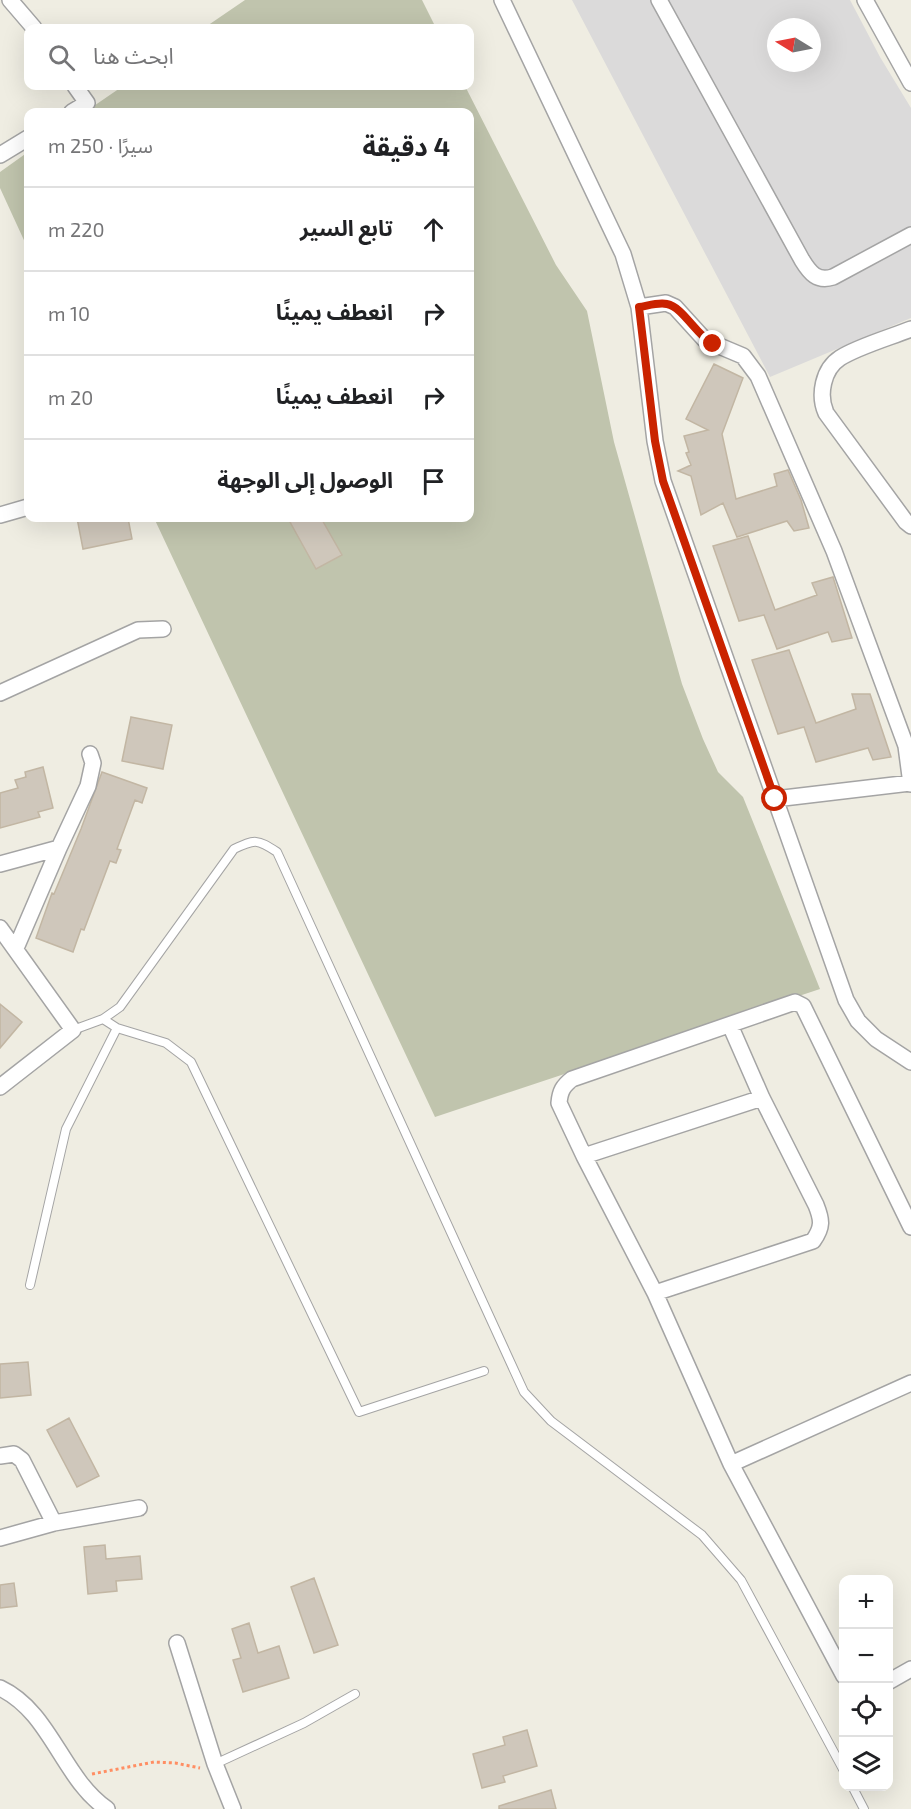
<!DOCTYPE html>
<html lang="ar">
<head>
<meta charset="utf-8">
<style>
  :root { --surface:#fff; --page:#f6f6f6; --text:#202124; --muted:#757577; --line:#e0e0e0 }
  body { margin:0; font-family:"Exo 2","Noto Sans Arabic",sans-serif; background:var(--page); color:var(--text); direction:rtl }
  .controls { position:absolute; right:18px; bottom:18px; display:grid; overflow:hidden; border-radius:12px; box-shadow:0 6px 24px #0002 }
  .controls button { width:54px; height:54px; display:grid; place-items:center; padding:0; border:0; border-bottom:2px solid var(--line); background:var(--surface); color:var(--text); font:30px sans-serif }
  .compass { position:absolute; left:767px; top:18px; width:54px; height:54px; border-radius:50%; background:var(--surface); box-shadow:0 6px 24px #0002; rotate:280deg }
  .stop { position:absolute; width:18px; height:18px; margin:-14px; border:4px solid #ca2300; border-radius:50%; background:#fff }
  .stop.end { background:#ca2300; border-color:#fff; box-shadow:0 2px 6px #0008 }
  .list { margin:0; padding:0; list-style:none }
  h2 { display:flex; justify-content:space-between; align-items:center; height:78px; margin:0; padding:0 24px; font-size:26px }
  h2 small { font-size:20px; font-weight:400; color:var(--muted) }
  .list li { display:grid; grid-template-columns:39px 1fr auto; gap:18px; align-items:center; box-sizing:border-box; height:84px; padding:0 24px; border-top:2px solid var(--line) }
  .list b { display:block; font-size:22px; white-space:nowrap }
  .list em { font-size:20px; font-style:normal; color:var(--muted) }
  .icon { flex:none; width:33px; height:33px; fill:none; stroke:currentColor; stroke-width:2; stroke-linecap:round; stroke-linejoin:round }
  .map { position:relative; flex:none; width:911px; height:1809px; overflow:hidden; direction:ltr }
  .search { position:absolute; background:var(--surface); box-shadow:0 6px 24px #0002; left:24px; top:24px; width:450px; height:66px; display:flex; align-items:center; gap:15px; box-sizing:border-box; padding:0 21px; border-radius:12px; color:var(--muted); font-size:22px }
  .panel { position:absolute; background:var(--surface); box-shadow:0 6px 24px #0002; left:24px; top:108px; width:450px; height:414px; border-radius:12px; direction:rtl }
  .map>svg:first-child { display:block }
  .residential { fill:#dbdada; fill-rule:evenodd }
  .construction { fill:#c0c4ad }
  .building { fill:#cfc7bb; stroke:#c2b6a3; stroke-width:1.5 }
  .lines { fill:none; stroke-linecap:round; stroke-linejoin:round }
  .service-casing { stroke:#a4a4a4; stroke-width:10 }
  .minor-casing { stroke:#a4a4a4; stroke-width:18 }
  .path { stroke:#ff8e63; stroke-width:3; stroke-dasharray:3 3; stroke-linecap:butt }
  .service { stroke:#fff; stroke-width:8 }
  .minor { stroke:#fff; stroke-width:15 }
  .route { stroke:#ca2300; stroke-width:8 }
</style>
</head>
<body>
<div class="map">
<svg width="911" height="1809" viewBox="0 0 911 1809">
  <rect width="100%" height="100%" fill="#efede2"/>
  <path class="residential" d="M 572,0 L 850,0 L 880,57 L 911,108 L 911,318 L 770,377 ZM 776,27 L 812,27 L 812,63 L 776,63 Z"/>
  <path class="construction" d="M 245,0 L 422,0 L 436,28 L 204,28 Z
    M 123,86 L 465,86 L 556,265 L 587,311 L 614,442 L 682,684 L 703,739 L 718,772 L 743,797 L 820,989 L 435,1117 L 154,518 L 470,518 L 470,112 L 85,112 Z
    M 28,152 L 28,249 L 0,188 L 0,172 Z"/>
  <path class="building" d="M 714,364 L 743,378 L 722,434 L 736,499 L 777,486 L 774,474 L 788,470 L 801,500 L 809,528 L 794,531 L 787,521 L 737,537 L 723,503 L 701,515 L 691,476 L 678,471 L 691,465 L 686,453 L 689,452 L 684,436 L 708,430 L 686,419 Z
    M 77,518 L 128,518 L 132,539 L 83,549 Z
    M 298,518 L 321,518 L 342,555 L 316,569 L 290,522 Z
    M 748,536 L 775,610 L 817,595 L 812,583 L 833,577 L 852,638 L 832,642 L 828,632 L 777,649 L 764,615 L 739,621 L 713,546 Z
    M 789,650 L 816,723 L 856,709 L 852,694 L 870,694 L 891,757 L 873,760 L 868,748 L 816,762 L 804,727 L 778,734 L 752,660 Z
    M 131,717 L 172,725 L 163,769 L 122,761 Z
    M 43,767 L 53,808 L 38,812 L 40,817 L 0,828 L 0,793 L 18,788 L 15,780 L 26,777 L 25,772 Z
    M 102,772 L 147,788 L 142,803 L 135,800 L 117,849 L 121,850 L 116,863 L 110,861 L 84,930 L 81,929 L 73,952 L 36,938 L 52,893 L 54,894 L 81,829 Z
    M 0,1004 L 22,1022 L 0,1048 Z
    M 28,1362 L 31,1395 L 0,1398 L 0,1364 Z
    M 69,1418 L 99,1476 L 77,1487 L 47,1430 Z
    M 105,1545 L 106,1559 L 140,1556 L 142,1579 L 116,1581 L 117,1591 L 88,1594 L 84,1547 Z
    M 314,1578 L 338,1645 L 314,1653 L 291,1587 Z
    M 14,1583 L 17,1606 L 0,1608 L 0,1585 Z
    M 249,1623 L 258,1653 L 279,1646 L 289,1678 L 243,1692 L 233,1660 L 241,1658 L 232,1629 Z
    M 527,1730 L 537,1766 L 503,1776 L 505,1782 L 482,1788 L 473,1754 L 505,1745 L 503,1737 Z
    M 551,1790 L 556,1809 L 499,1809 L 499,1806 Z"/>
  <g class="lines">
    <g class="service-casing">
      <path id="service" d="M 117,1028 L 166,1043 L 191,1062 L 359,1412 L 484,1371
        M 73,1030 L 103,1019 L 120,1007 L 234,849 C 255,839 257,839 277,852 L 524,1392 L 551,1421 L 702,1535 L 741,1580 L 844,1771
        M 30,1285 L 66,1129 L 117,1028 L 103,1019
        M 215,1764 L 304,1723 L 355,1694
        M 852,1786 L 864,1809"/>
    </g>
    <g class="minor-casing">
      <path id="minor" d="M 10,0 L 34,28
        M 502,0 L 623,254 L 639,307 L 655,441 L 663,481 L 846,1000 L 858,1021 L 876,1039 L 911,1062
        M 659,0 L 802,260 C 810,273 817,282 833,277 L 911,235
        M 865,0 L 911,83
        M 72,112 L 87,103 L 75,86
        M 0,155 L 28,138
        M 639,307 L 666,303 L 675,307 L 705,340 L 743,356 L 758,376 L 834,551 L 906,746 L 911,784
        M 911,329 C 891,337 857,347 840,358 C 823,369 818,395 826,413 L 906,522 L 911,526
        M 0,515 L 28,507
        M 0,693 L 138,630 L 163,629
        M 775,799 L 911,783
        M 0,864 L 59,848
        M 0,928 L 73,1030 L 0,1087
        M 16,948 L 59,848 L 88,786 L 93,763 L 90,754
        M 584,1156 L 762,1098
        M 655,1293 L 813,1241 C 823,1227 822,1220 816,1205 L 762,1098 L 730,1025
        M 0,1456 L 14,1454 L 22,1460 L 54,1523
        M 731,1464 L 911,1383
        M 0,1538 L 54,1523 L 139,1508
        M 177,1643 L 215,1764 L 233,1809
        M 844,1676 L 731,1464 L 655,1293 L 584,1156 L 559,1103 C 560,1091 563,1086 572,1079 L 795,1002 L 803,1006 L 911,1227
        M 888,1682 L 911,1669
        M 0,1688 C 51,1712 62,1778 107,1809"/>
    </g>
    <path class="path" d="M 92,1774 L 154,1762 L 175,1763 L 200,1768"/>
    <use href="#service" class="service"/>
    <use href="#minor" class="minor"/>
  </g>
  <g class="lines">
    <path class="route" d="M 713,344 C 696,335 683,307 667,304 C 658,302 647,306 639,307 L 655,441 L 663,481 L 775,799"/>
  </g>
</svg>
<div class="controls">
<button>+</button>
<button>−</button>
<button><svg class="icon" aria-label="locate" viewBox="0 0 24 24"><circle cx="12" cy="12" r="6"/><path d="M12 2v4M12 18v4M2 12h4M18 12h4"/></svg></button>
<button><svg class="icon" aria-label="layers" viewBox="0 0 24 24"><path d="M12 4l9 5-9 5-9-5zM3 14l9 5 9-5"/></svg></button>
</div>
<svg class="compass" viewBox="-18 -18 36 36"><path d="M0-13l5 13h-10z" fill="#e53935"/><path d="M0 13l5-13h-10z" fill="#757577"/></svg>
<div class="stop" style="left:775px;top:799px"></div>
<div class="stop end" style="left:713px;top:344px"></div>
<div class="search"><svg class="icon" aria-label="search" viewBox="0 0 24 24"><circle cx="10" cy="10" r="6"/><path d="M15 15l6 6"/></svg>ابحث هنا</div>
<section class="panel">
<h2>4 دقيقة<small>سيرًا · 250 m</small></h2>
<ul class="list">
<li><svg class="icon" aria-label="ahead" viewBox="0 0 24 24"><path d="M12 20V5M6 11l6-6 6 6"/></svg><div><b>تابع السير</b></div><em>220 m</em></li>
<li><svg class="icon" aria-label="right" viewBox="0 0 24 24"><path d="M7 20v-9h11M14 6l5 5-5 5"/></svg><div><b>انعطف يمينًا</b></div><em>10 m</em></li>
<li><svg class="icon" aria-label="right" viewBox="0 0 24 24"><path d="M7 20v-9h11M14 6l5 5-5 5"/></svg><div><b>انعطف يمينًا</b></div><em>20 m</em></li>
<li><svg class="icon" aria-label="arrive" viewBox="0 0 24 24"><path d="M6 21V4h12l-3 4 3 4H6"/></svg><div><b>الوصول إلى الوجهة</b></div></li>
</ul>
</section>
</div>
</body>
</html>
